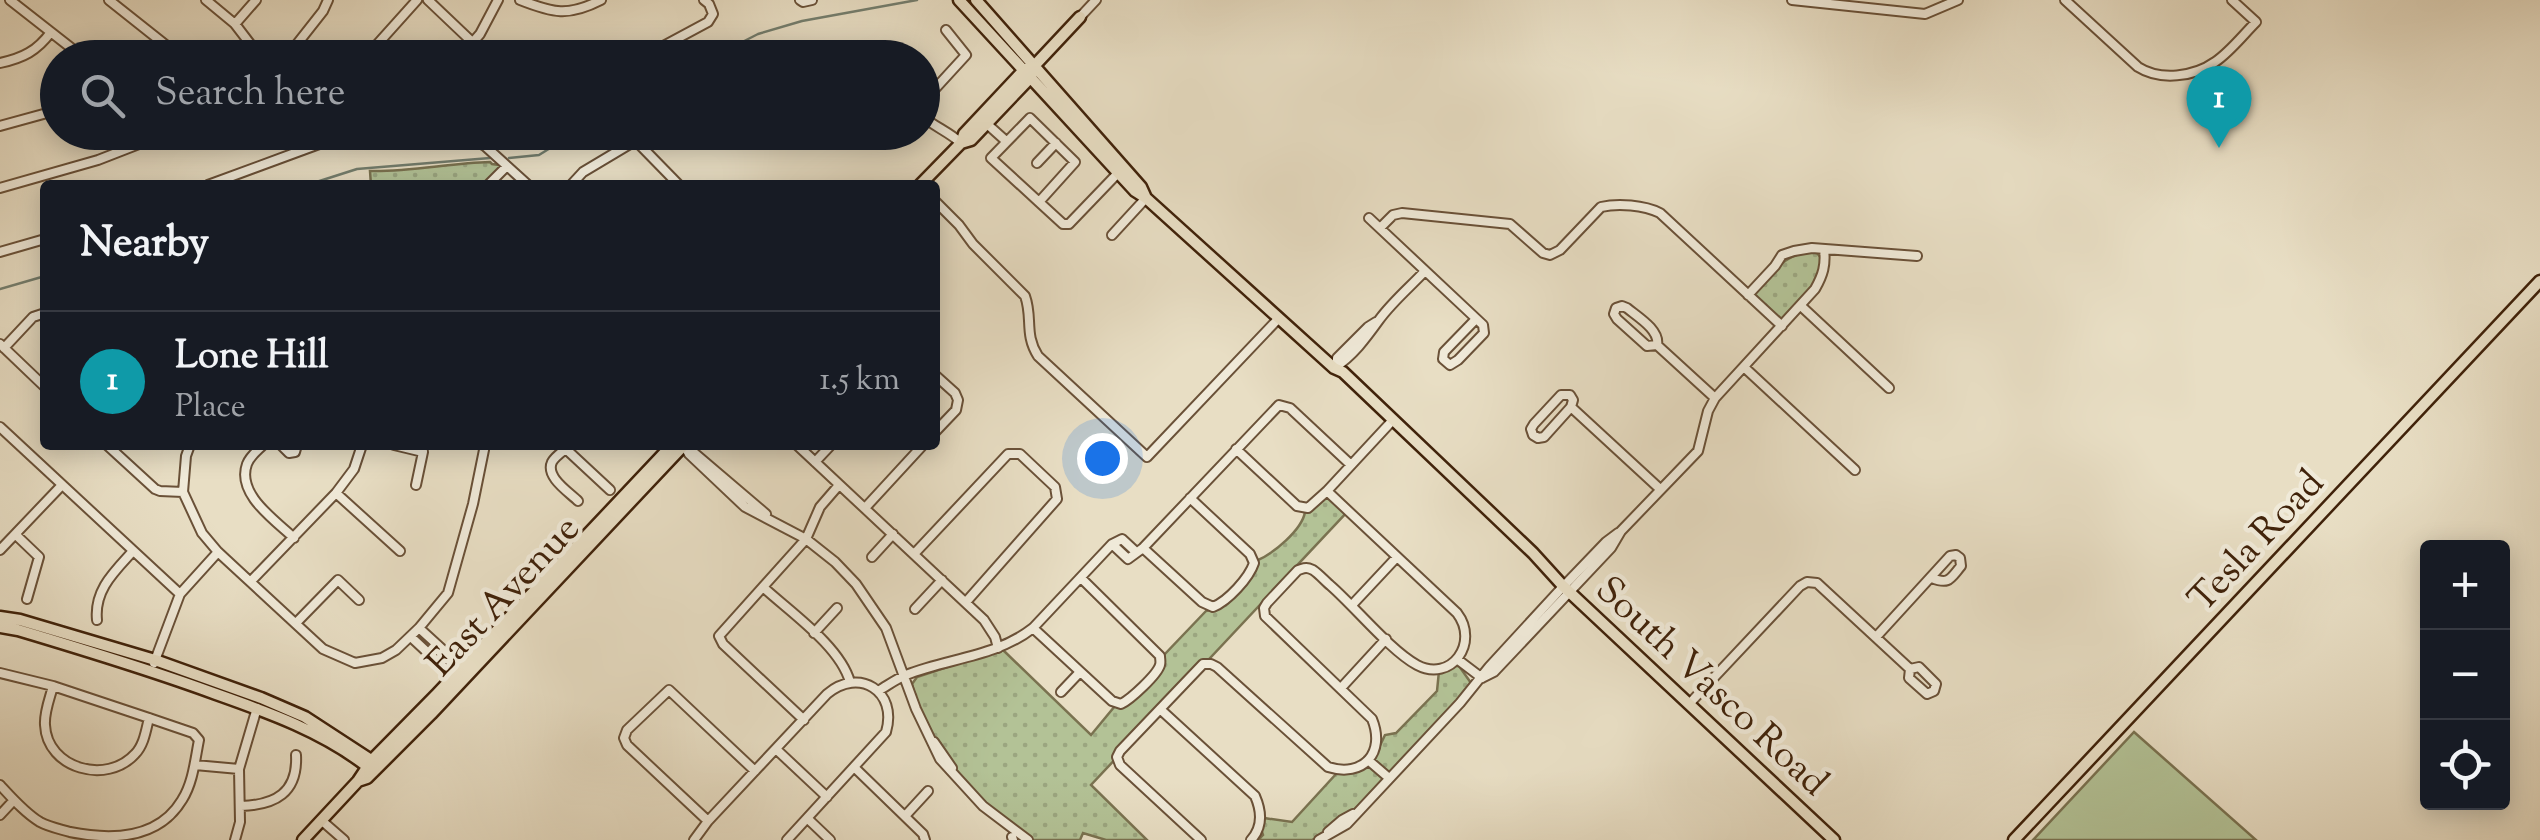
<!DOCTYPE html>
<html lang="en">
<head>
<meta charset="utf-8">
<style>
  :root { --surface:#171b24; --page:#242831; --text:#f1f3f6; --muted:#9ea1a6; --line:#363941; --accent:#c59692 }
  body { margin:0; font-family:"Sorts Mill Goudy",serif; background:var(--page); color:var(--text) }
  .controls { position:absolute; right:30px; bottom:30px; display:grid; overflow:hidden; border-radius:10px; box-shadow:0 5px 25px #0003 }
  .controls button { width:90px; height:90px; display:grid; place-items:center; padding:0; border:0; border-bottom:2px solid var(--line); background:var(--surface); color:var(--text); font:50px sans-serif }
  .you { position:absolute; left:1102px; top:458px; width:35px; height:35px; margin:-25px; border:8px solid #fff; border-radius:50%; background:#1a73e8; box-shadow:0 0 0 15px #1a73e833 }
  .badge { display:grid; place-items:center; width:65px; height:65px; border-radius:50%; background:var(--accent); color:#fff; font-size:32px; font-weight:700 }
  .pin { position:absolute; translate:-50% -82px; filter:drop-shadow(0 2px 5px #0008) }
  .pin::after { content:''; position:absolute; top:52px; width:35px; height:30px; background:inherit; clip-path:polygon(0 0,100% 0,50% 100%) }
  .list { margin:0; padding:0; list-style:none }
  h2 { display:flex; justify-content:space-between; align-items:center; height:130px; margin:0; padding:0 40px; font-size:42px }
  h2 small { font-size:32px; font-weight:400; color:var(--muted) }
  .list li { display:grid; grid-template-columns:65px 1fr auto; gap:30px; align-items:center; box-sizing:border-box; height:140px; padding:0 40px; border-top:2px solid var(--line) }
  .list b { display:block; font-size:38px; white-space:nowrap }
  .list p { margin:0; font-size:32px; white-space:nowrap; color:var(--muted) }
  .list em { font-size:32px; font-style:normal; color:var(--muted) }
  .icon { flex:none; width:55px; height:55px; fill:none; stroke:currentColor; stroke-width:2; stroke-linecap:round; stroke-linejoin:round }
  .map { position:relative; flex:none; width:2540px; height:840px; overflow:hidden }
  .search { position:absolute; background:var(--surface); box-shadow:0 5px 25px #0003; left:40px; top:40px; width:900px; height:110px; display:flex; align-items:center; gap:25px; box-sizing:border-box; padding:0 35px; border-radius:55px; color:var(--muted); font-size:38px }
  .panel { position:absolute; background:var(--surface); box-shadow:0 5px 25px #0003; left:40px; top:180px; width:900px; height:270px; border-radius:10px }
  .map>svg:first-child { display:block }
  .grass { fill:#b3c296; stroke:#7a7250; stroke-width:2.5 }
  .park { fill:url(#park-dots); stroke:#7a7250; stroke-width:2.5 }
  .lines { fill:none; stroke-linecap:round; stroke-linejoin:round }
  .stream { stroke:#747e6e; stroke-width:2.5 }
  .minor-casing { stroke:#6a5138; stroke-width:12 }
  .major-casing { stroke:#40220a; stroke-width:15 }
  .minor { stroke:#f0ead9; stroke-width:8 }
  .major { stroke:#e8dec4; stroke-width:10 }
  .labels { text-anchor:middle; stroke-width:9; stroke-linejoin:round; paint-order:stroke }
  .street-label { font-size:38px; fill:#40220a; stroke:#f0ead9 }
</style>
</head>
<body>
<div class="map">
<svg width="2540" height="840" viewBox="0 0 2540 840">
  <defs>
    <pattern id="park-dots" width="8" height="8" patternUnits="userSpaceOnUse" patternTransform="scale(2.5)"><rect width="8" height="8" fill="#b3c296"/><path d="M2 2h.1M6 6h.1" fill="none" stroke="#9ba680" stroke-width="1.8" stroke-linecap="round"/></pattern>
  </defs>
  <rect width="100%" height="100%" fill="#e8dec4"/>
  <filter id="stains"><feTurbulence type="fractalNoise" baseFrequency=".002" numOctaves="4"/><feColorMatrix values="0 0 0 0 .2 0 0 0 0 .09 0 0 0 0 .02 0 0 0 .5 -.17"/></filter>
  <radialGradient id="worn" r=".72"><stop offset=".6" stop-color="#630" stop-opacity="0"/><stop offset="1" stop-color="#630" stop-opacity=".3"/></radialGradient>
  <path class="grass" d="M 2134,732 L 2256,840 L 2033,840 Z"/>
  <path class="park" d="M 490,162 L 492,164 L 507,166 L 488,185 L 371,185 L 370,171 C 410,172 450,163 490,162 Z
    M 1808,252 L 1817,253 L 1821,258 C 1822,284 1799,301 1783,319 L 1777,319 L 1756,300 L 1755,291 C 1770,274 1784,255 1808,252 Z
    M 1324,498 L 1331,499 L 1347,512 L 1091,785 L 1147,840 L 1106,840 L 1083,833 L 1080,840 C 1066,840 1046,840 1033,840 C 1027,837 1020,830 1014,826 C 971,795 923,737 912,684 L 917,677 L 1002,649 L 1091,735 L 1115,706 L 1122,706 L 1163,667 L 1164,655 L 1206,611 L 1220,607 L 1255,572 L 1256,561 C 1273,554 1302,530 1305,512 Z
    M 1452,666 L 1459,666 L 1471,683 L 1468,691 L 1377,788 L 1353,811 L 1322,834 L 1312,840 L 1258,840 L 1263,835 L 1261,829 L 1264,818 L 1292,822 L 1337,773 C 1363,774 1375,758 1385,735 L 1396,733 L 1437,691 L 1439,671 Z"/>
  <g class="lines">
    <path class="stream" d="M 711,58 L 758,34 L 802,21 L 917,0
      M 509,158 L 539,155 L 576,132
      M 307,185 L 357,169 L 490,158
      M 0,289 L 45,276"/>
    <g class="minor-casing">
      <path id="minor" d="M 10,0 L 84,58
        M 109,0 L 182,58
        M 206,0 L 235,24 L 261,58
        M 428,0 L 489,58
        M 520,0 C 553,13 568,17 601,0
        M 800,0 L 803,2 L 812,0
        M 1792,0 L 1925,14 L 1958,0
        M 2065,0 L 2138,67 C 2160,81 2194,77 2215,62 C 2230,52 2243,35 2256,22 L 2232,0
        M 1080,17 L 1096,0
        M 235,24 L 256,0
        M 473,42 L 480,34 L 498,0
        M 864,55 L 866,58
        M 286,58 L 323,11 L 328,0
        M 365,58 L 417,0
        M 641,58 L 708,22 L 713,14 L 709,4 L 704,0
        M 0,63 C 23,58 37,51 51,32
        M 922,103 L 966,55 L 946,30
        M 922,116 C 935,127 949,132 961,143
        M 1030,118 L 1075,162 L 1039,202 L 991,158 Z
        M 987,124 L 1006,141
        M 0,126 L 58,110
        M 293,132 L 300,150
        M 461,132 L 485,146 L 528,185
        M 636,141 L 679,185
        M 1037,163 L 1056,143
        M 208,185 L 330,140 L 372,132
        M 488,185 L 507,166
        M 571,185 L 583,172 L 650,132
        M 0,188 L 98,160 L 170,132
        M 935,201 L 959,225 L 973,244 L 1025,296 C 1033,318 1024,334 1038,356 L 1147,457 L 1279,318
        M 1039,202 L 1063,224 L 1069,224 L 1118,173
        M 1369,218 L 1483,325 L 1484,333 L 1458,360 L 1450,365 L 1443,359 L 1444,352 L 1476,319
        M 1380,228 L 1393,215 L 1402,213 L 1510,224 L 1543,253 L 1550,255 L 1560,250 L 1601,207 C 1618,203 1644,205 1660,213 L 1782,326
        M 1112,235 L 1146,198
        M 0,252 L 45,239
        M 1748,295 L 1775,266 L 1782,255 L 1794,251 L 1812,248 L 1917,256
        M 1801,306 L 1889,388
        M 0,344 L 45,387
        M 1657,345 C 1660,330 1638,317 1627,308 L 1622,306 L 1616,308 L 1614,314 L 1617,319 L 1647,346 L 1657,345 L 1715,398
        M 4,348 L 33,317 L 45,313
        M 1337,365 L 1337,358 L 1368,327 L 1376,322
        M 1334,368 C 1353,356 1366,338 1379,320 C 1392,302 1410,287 1425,271
        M 1745,368 L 1855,470
        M 935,375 L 955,393 L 958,400 L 956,410 L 935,432
        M 1571,407 L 1544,437 L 1538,438 L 1533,435 L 1531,429 L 1534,424 L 1561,395 L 1570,395 L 1573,400 L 1571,407 L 1660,489
        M 0,427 L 180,594
        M 107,445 L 155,489 L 160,491 L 183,492
        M 190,445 L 186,456 L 183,492 L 202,533 L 218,552 L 323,649 L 355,663 L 382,658 L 396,650 L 419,628 L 448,593 L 473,504 L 485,445
        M 263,445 C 257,451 250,456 247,464 C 236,494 275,520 294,538
        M 281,445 L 289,453 L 295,452 L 297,445
        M 394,445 L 423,452 L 416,485
        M 570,445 C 565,450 555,456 552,462 C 545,477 569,492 578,501
        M 684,445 L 689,454 L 745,507 L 806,539 L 835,562 L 856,584 L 886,628 L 916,709 L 940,759 L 983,806 L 1028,840
        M 685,445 L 766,514
        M 797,445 L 984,620 L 995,637 L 998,648
        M 1236,449 L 1297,506 L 1308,508 L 1327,491 L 1392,421
        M 567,450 L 610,490
        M 815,462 L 831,445
        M 336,493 L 400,551
        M 865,508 L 923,445
        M 16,535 L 39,557 L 27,599
        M 1112,544 L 1128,559 L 1143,548 L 1279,405 L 1290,408 L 1351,465
        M 1143,548 L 1202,602 L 1213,607 C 1228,601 1249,578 1254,563 L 1250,554 L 1190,498
        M 0,550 L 62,485
        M 914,554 L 1008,454 L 1020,454 L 1055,487 L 1057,499 L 966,602
        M 872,557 L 893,534
        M 251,581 L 336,493 L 354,469 L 362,445
        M 763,587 C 790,612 840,646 850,682
        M 1352,605 L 1396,558
        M 915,609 L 942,580
        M 97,620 C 94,590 114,572 133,551
        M 296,623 L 338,580 L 359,600
        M 419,628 L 466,671
        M 1033,628 L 1112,701 L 1121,704 C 1131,699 1157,675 1160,665 C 1161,662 1160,659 1160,656 L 1081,578
        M 814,633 L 837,608
        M 411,637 L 455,678
        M 1876,637 L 1950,556 L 1956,555 L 1960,558 L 1961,566 C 1950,579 1949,585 1932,578
        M 1457,659 L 1482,678
        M 154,663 L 180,594 L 218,552
        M 0,673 L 53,686 L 149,718 L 193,733 L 199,740 C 195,760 193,783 182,800 C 158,840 110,840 70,832 C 60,829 49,827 40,822 C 25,813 12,798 0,785
        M 1482,678 L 1494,672 L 1611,548 L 1621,531 L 1698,451 L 1708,411 L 1715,398 L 1815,289 C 1823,275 1826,265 1824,249
        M 53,686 C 50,698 44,712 45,725 C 47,769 107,785 135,754 C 144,745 146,730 149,718
        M 1341,688 L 1386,639
        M 878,691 C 887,686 896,679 906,675 C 949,658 996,657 1033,628 L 1112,544 L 1122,539 L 1136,552
        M 1061,692 L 1080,672
        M 1690,703 L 1800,586 L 1807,582 L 1817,583 L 1910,669 L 1909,678 L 1927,694 L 1934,691 L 1936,684 L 1919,667 L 1910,669
        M 1160,709 L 1255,796 C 1262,812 1263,827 1251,840
        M 804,720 L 723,644 L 719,636 L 806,539 L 820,507 L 839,485
        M 934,742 L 952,768
        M 777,750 L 827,797
        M 1368,760 L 1389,778
        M 195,765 L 239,769
        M 855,768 L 923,834 L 925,840
        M 241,806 C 275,805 298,793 296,755
        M 0,815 L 14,800
        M 905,816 L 928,791
        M 808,819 L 830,840
        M 321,820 L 344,840
        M 708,821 L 627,745 L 624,738 L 627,730 L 669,690 L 755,771
        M 1328,832 L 1342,820 L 1353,814
        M 1012,837 L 1013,840
        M 235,840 L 240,822 L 239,769 L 257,708
        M 694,840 L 708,821 L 827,694 C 859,667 898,691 886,732 L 787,840
        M 1201,840 L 1120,765 L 1117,757 L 1120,751 L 1203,664 L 1211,664 L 1217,667 L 1328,767 C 1363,778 1386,753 1372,719 L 1265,616 L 1264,608 L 1267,603 L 1298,570 C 1305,568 1306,567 1313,570 C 1319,574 1325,581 1331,586 C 1355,607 1391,651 1417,665 C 1451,683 1480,643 1457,613 L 1327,491
        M 1319,840 L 1347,824 L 1460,703 L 1489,667 L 1558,592 L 1606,542 L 1618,533"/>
    </g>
    <g class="major-casing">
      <path id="major" d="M 959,0 L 1135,191 L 1146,198 L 1334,368 L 1343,372 L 1533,553 L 1563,586 L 1834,840
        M 976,0 L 1141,187 L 1146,198
        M 961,143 L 971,140 L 1031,77 L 1033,71
        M 920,185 L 961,143 L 964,134 L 1024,70 L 1035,65 L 1080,17
        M 0,617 L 20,620 L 155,660 L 261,698 L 305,717 L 374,762
        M 0,627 L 18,630 C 85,650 151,670 216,694 C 270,713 323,732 368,767
        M 358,781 L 367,778 L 431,714 L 684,445
        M 303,840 L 358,781 L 372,760 L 437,694 L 672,445
        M 2014,840 L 2540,281"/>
    </g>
    <use href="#minor" class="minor"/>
    <use href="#major" class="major"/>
  </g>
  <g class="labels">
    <g class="street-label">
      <text transform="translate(2255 540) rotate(-47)" y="13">Tesla Road</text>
      <text transform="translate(502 595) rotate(-47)" y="13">East Avenue</text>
      <text transform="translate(1713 685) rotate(43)" y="13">South Vasco Road</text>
    </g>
  </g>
  <rect width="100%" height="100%" filter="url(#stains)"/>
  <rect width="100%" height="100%" fill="url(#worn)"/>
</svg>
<div class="controls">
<button>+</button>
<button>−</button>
<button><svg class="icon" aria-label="locate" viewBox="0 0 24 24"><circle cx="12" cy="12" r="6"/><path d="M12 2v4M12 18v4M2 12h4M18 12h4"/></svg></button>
</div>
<div class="you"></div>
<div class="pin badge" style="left:2219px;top:148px;background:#0f9aa8">1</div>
<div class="search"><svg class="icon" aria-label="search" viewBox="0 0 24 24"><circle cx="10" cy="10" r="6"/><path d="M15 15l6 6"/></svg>Search here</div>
<section class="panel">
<h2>Nearby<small></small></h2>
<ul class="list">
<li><span class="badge" style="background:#0f9aa8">1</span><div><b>Lone Hill</b><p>Place</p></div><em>1.5 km</em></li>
</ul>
</section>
</div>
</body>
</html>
